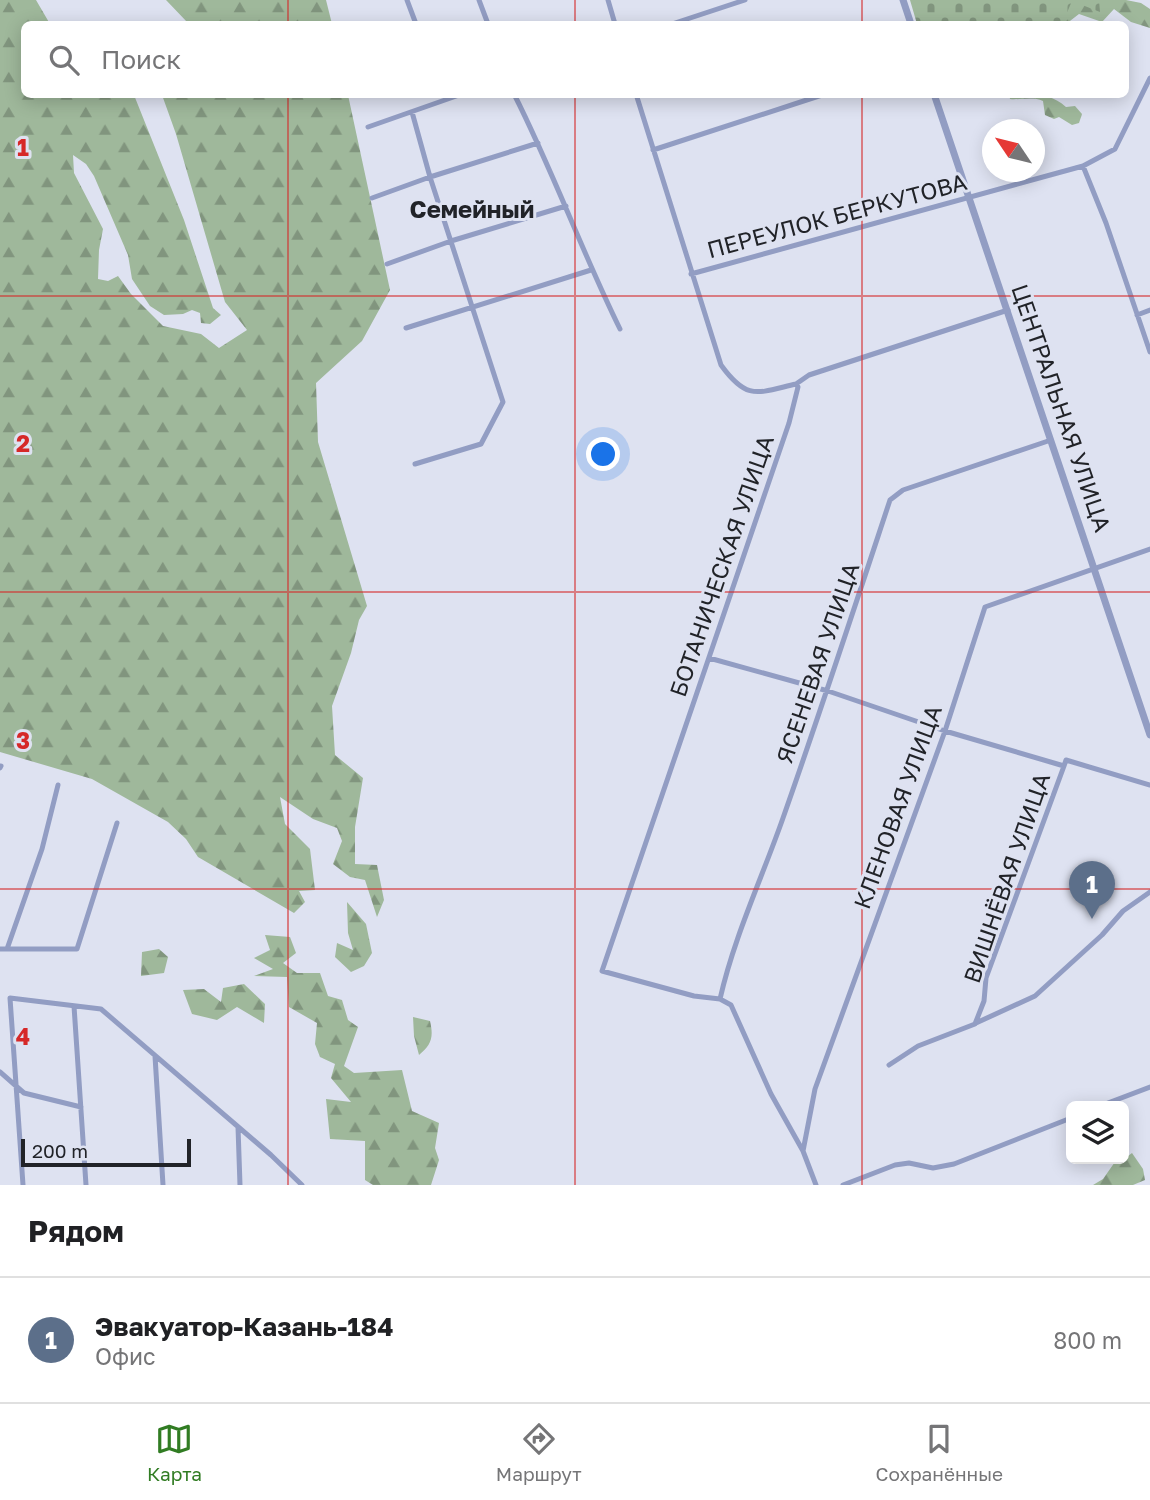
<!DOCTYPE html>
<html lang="ru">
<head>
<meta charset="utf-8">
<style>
  :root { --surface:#fff; --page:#f6f6f6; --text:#202124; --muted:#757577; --line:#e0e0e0; --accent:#317c23 }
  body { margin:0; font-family:"Golos Text",sans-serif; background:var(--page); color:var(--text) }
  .controls { position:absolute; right:21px; bottom:21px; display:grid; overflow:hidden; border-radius:10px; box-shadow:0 4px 18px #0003 }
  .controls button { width:63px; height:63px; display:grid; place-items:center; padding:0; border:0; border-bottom:2px solid var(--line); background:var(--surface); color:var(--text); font:35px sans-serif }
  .compass { position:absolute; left:982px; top:119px; width:63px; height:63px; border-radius:50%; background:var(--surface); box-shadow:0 4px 18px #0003; rotate:305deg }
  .scale { position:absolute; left:21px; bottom:18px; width:170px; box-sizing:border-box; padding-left:7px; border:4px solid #212328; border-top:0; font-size:19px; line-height:24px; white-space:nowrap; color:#212328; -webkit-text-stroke:5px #dee2f1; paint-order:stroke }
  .you { position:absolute; left:604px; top:455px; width:24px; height:24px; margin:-18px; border:5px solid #fff; border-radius:50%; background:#1a73e8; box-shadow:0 0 0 10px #1a73e833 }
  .badge { display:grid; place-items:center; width:46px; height:46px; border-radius:50%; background:var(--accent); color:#fff; font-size:23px; font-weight:700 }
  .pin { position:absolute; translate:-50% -58px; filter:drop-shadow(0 2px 4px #0008) }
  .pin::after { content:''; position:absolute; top:37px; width:24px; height:21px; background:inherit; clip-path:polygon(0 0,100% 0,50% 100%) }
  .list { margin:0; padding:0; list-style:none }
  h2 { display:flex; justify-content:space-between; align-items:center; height:91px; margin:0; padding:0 28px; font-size:30px }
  h2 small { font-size:23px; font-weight:400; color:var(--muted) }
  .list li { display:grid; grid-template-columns:46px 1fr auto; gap:21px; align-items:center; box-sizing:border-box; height:126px; padding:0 28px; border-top:2px solid var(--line) }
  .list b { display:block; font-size:26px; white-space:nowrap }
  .list p { margin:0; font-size:23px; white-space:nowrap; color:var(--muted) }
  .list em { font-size:23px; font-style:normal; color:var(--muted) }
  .icon { flex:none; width:38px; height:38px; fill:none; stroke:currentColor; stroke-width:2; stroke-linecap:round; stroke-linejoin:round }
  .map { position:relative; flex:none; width:1150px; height:1185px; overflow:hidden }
  .search { position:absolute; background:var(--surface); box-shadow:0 4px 18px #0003; left:21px; right:21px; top:21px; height:77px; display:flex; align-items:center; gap:18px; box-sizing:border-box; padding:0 24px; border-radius:10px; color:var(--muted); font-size:26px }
  .sheet { height:217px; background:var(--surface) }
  nav { display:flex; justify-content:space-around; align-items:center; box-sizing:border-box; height:98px; border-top:2px solid var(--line); background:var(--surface); font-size:19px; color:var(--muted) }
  nav a { display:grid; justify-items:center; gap:4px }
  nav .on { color:var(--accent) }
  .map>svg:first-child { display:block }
  .forest { fill:url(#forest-firs) }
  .cemetery { fill:url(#cemetery-stones) }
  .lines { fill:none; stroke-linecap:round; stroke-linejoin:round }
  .minor { stroke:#929dc3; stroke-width:5 }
  .tertiary { stroke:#929dc3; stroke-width:7 }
  .grid { fill:none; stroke:#d62828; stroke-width:2; stroke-opacity:0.55 }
  .labels { text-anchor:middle; stroke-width:6; stroke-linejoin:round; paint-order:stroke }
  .street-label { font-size:23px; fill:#212328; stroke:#dee2f1 }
  .neighbourhood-label { font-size:24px; font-weight:bold; fill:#212328; stroke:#dee2f1 }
  .grid-label { font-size:23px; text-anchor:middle; font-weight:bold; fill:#d62828; stroke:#dee2f1; stroke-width:6; stroke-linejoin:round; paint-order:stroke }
</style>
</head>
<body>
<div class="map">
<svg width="1150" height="1185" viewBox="0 0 1150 1185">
  <defs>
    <pattern id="forest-firs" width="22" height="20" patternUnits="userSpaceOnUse" patternTransform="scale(1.75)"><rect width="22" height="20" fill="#9fb89b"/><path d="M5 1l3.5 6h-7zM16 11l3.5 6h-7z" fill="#81957e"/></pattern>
    <pattern id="cemetery-stones" width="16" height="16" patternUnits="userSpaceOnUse" patternTransform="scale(1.75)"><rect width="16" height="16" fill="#9fb89b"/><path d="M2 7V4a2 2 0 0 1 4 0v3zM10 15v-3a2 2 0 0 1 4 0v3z" fill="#81957e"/></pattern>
  </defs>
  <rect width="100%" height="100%" fill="#dee2f1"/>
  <path class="forest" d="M 0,0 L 36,0 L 50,24 L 24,24 L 24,94 L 134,95 L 184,220 L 213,308 L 221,315 L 210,324 L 201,323 L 200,313 L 192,310 L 183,314 L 164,315 L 150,306 L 132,279 L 128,255 L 94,176 L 86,164 L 73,155 L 74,173 L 103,229 L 99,250 L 98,279 L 108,281 L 118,276 L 131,294 L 163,326 L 201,334 L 219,348 L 247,330 L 225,302 L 176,134 L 162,95 L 348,95 L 390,290 L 362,341 L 316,383 L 318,442 L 367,606 L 359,620 L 351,653 L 332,706 L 335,755 L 363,778 L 355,827 L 355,864 L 377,865 L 384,900 L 377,917 L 365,880 L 350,877 L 333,864 L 342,841 L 337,828 L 313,819 L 280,797 L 285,824 L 310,849 L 315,890 L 299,891 L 305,902 L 294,913 L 198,857 L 186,839 L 168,822 L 92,779 L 0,752 Z
    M 166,0 L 326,0 L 332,24 L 186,24 L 187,22 Z
    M 1011,0 L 1126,0 L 1141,3 L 1150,9 L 1150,28 L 1131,22 L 1114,9 L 1102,22 L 1079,14 L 1066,24 L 1049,24 Z
    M 1009,95 C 1031,94 1049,92 1066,107 L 1075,106 L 1082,114 L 1079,123 L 1072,125 L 1059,117 L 1054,119 L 1045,115 L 1043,101 C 1033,96 1021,100 1010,99 Z
    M 347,902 L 366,924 L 372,953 L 364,966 L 351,972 L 335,957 L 337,943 L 353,950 L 348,933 Z
    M 265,935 L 290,937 L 296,953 L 283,963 L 297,973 L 320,973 L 328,996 L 342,1000 L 348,1020 L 358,1027 L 344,1066 L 354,1073 L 402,1070 L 412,1111 L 439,1123 L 435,1148 L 439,1160 L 431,1185 L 373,1185 L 365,1180 L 365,1141 L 330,1139 L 326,1099 L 351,1102 L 331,1078 L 335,1064 L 320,1057 L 315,1044 L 317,1023 L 289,1007 L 287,977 L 254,976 L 273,969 L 254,958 L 270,950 Z
    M 159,949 L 168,957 L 164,973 L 141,976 L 142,952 Z
    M 244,984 L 265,1004 L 264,1023 L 237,1007 L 217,1020 L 192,1014 L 183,990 L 204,989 L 221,1002 L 223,988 Z
    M 413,1017 L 430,1021 C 434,1038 431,1045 419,1055 L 414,1036 Z
    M 1132,1153 L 1143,1169 L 1145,1180 L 1133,1185 L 1093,1185 L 1103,1179 L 1117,1159 L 1124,1159 Z"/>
  <path class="cemetery" d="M 910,0 L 1099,0 L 1100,12 L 1072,1 L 1062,24 L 917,24 Z"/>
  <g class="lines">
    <path class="minor" d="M 407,0 L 416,24
      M 479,0 L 488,24
      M 608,0 L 615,24
      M 672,24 L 745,0
      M 514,94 C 553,171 582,252 620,329
      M 636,94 L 721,365 C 747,401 757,393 796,384
      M 412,112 L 430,177 L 503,402 L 481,444 L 415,464
      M 368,127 L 462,94
      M 653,150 L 825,94
      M 1083,166 L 1106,223 L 1150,352
      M 372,198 L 430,177 L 538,143
      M 387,264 L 451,241 L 566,206
      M 691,274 L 1083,166 L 1115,149 L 1150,78
      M 1137,315 L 1150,310
      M 406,328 L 591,270
      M 709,658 L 828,691 L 945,731 L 1064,766 L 1066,760 L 1150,785
      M 0,768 L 1,766
      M 0,949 L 77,949 L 117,823
      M 7,949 L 42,849 L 58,785
      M 720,999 C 734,937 762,878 783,818 C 820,713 855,606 890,500 L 903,490 L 1051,440
      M 74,1006 L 86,1185
      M 976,1023 L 1035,996 L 1102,935 L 1123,911 L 1150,892
      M 155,1056 L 163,1185
      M 889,1065 L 918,1046 L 975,1024 L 984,1001 L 986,978 L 1064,766
      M 0,1072 L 24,1093 L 81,1107
      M 1100,1106 L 1150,1087
      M 238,1127 L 240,1185
      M 803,1151 L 771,1094 L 731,1005 L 720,999 L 694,996 L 602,971 L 789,423 L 798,387 L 796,384 L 809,375 L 1008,310
      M 23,1185 L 10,998 L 101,1009 L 271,1155 L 302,1185
      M 816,1185 L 803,1151 L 815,1089 L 945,731 L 985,607 L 1150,549
      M 843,1185 L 895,1165 L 909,1163 L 933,1168 L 954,1164 L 1071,1118"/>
    <path class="tertiary" d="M 903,0 L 911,24
      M 934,94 L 1150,735"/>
  </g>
  <path class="grid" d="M 288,0 L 288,24M 575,0 L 575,24M 862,0 L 862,24M 288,94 L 288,1185M 575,94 L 575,1185M 862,94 L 862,1185M 0,296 L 1150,296M 0,592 L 1150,592M 0,889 L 1150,889"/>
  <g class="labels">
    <g class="street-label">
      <text transform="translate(837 216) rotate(-15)" y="8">ПЕРЕУЛОК БЕРКУТОВА</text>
      <text transform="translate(1061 408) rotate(71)" y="8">ЦЕНТРАЛЬНАЯ УЛИЦА</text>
      <text transform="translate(722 566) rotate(-71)" y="8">БОТАНИЧЕСКАЯ УЛИЦА</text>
      <text transform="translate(818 663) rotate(-71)" y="8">ЯСЕНЕВАЯ УЛИЦА</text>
      <text transform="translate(898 807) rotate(-70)" y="8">КЛЕНОВАЯ УЛИЦА</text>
      <text transform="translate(1007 878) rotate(-71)" y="8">ВИШНЁВАЯ УЛИЦА</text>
    </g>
    <g class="neighbourhood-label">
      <text x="472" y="218">Семейный</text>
    </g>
  </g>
  <g class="grid-label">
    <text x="23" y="156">1</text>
    <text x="23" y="452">2</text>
    <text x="23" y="749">3</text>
    <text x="23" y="1045">4</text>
  </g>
</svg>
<div class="controls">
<button><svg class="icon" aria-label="layers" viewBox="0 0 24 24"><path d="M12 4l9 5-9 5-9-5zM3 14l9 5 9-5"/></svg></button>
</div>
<svg class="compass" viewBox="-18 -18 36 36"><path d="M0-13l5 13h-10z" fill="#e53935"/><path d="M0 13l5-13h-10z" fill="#757577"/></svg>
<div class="scale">200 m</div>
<div class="you"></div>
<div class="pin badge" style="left:1092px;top:919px;background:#5c6f8a">1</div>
<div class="search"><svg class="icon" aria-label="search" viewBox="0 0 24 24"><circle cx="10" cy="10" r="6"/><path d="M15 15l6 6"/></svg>Поиск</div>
</div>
<section class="sheet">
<h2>Рядом<small></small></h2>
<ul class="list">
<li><span class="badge" style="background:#5c6f8a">1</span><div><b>Эвакуатор-Казань-184</b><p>Офис</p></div><em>800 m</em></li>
</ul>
</section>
<nav>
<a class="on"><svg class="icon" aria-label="map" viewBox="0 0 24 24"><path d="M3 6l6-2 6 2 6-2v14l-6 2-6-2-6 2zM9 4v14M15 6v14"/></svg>Карта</a>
<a><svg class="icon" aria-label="directions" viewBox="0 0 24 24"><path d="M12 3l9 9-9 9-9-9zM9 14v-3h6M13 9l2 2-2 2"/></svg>Маршрут</a>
<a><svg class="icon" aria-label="saved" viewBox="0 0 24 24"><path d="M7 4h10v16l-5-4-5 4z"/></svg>Сохранённые</a>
</nav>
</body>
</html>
